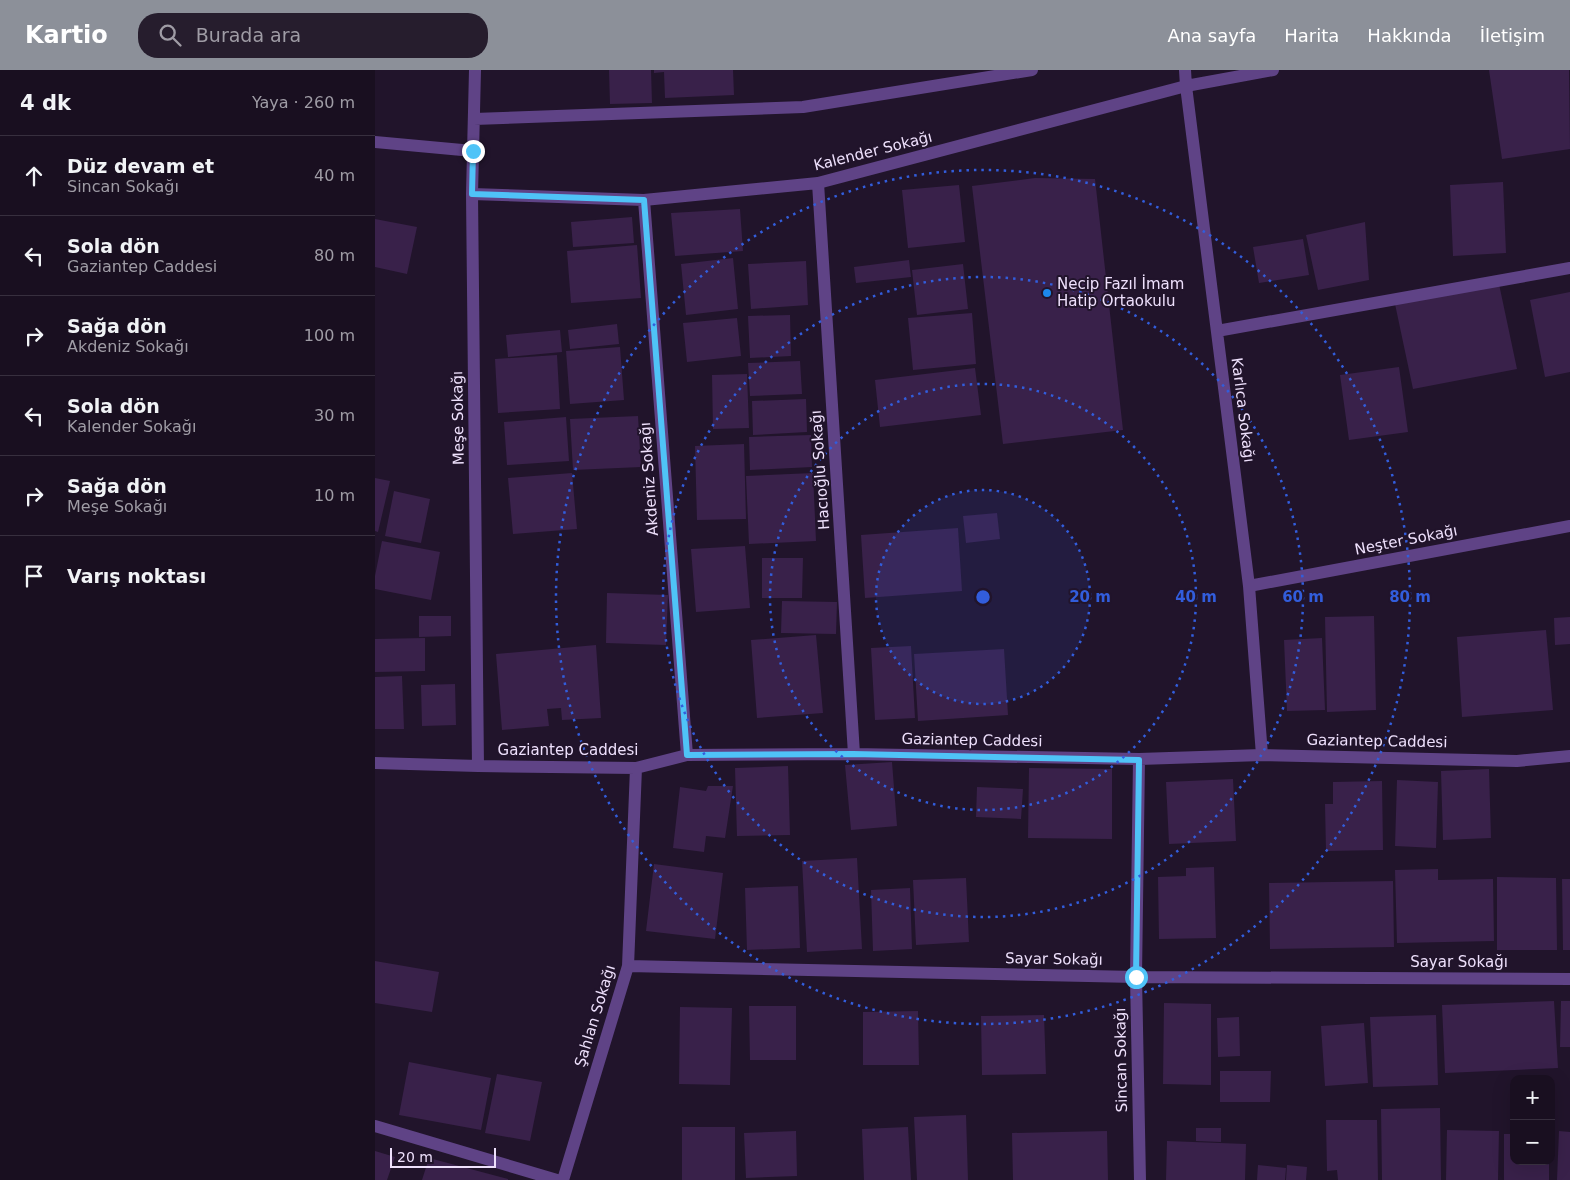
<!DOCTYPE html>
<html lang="tr">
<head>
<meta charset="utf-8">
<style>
  :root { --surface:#190f20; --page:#261d2d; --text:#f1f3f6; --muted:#9f9ca5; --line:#372f3e; --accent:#8c9099 }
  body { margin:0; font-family:"DejaVu Sans",sans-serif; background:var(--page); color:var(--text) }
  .controls { position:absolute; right:15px; bottom:15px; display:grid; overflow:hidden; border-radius:10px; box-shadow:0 5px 20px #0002 }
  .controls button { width:45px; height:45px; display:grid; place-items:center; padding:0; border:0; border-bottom:1px solid var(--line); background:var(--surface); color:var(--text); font:25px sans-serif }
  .scale { position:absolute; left:15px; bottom:12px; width:106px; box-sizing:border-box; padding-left:5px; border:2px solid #eee0fc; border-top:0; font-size:14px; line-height:18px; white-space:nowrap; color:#eee0fc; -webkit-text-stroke:4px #21142b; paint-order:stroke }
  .stop { position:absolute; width:15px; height:15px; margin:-11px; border:4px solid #4fc3f7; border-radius:50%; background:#fff }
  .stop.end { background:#4fc3f7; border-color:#fff; box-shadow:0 1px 5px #0008 }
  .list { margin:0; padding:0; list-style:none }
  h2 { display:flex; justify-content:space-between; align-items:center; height:65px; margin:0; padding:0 20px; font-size:21px }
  h2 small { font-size:16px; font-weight:400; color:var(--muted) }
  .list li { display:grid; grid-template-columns:32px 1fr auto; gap:15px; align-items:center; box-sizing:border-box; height:80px; padding:0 20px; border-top:1px solid var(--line) }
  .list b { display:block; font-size:19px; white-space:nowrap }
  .list p { margin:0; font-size:16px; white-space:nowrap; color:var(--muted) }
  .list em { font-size:16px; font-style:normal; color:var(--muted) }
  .icon { flex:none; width:28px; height:28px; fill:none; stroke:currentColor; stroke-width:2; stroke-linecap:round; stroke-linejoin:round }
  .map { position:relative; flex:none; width:1195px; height:1110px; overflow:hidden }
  header { display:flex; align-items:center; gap:30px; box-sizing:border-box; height:70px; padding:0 25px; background:var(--accent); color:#fff }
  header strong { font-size:24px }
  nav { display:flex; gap:28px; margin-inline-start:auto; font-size:18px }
  .search { width:350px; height:45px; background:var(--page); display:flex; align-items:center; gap:12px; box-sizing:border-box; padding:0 18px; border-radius:20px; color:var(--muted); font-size:19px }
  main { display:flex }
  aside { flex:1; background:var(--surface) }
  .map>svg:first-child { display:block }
  .building { fill:#39214a }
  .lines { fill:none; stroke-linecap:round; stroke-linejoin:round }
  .minor { stroke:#5f4386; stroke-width:12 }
  .route { stroke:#4fc3f7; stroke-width:6 }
  .ring { fill:none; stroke:#325ddc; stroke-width:2.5; stroke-dasharray:2.5 5 }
  .poi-dot { fill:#1c88ec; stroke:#21142b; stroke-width:2 }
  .labels { text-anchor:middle; stroke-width:4; stroke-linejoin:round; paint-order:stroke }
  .street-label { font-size:15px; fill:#eee0fc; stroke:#21142b }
  .poi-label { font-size:15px; fill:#eee0fc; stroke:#21142b; text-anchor:start }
  .centre { fill:#325ddc; stroke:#21142b; stroke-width:2.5 }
  .ring-label { font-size:15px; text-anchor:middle; font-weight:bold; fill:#325ddc; stroke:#21142b; stroke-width:4; stroke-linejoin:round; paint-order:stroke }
</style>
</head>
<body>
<header>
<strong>Kartio</strong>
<div class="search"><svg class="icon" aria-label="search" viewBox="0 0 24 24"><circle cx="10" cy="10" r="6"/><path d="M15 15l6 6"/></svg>Burada ara</div>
<nav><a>Ana sayfa</a><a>Harita</a><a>Hakkında</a><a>İletişim</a></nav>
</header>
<main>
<aside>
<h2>4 dk<small>Yaya · 260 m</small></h2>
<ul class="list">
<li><svg class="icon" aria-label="ahead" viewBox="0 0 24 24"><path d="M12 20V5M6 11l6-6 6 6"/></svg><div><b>Düz devam et</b><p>Sincan Sokağı</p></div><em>40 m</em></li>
<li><svg class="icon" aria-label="left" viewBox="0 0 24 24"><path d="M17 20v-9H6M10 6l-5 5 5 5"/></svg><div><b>Sola dön</b><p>Gaziantep Caddesi</p></div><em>80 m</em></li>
<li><svg class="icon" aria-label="right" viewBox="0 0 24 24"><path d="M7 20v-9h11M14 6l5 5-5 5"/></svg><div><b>Sağa dön</b><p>Akdeniz Sokağı</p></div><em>100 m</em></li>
<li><svg class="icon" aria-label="left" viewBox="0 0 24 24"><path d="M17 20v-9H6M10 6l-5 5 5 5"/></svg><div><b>Sola dön</b><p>Kalender Sokağı</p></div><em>30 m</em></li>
<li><svg class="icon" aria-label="right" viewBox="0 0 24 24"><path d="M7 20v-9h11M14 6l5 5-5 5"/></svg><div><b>Sağa dön</b><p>Meşe Sokağı</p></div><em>10 m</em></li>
<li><svg class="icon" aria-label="arrive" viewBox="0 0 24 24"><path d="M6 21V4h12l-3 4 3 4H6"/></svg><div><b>Varış noktası</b></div></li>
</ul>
</aside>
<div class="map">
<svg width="1195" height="1110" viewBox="0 0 1195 1110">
  <rect width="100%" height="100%" fill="#21142b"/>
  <path class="building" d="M 234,0 L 276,0 L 277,33 L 235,34 Z
    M 279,0 L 358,0 L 359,25 L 290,28 L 289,2 L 279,3 Z
    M 1114,0 L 1194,0 L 1195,79 L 1127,89 Z
    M 660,108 L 720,109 L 748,360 L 628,374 L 597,116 Z
    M 1128,112 L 1131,183 L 1078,186 L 1075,115 Z
    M 584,115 L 590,172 L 533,178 L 527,120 Z
    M 365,139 L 368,181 L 300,186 L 296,143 Z
    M 257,147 L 259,173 L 198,177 L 196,152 Z
    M 0,149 L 42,157 L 32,204 L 0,197 Z
    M 990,152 L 994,210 L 943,220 L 931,165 Z
    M 928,169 L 934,205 L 884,213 L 878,177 Z
    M 262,175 L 266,228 L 196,233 L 192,181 Z
    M 358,188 L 363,239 L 311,245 L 306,194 Z
    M 534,190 L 536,207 L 481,213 L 479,197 Z
    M 431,191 L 433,235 L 376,239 L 373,194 Z
    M 588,194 L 593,239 L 542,245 L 537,200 Z
    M 1124,214 L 1142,299 L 1038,319 L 1020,234 Z
    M 1195,222 L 1195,302 L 1170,307 L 1155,230 Z
    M 597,243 L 601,294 L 538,300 L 533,248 Z
    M 415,245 L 416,286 L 375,288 L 373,246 Z
    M 362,248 L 366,286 L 312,292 L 308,253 Z
    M 242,254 L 244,274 L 195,279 L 193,260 Z
    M 185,260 L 187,282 L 133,287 L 131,265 Z
    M 245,277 L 249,330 L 195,334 L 191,281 Z
    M 182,285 L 185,339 L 123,343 L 120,289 Z
    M 425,291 L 427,324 L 375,326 L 373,293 Z
    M 1024,297 L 1033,362 L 974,370 L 965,305 Z
    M 600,298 L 606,345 L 505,357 L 500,310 Z
    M 372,304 L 374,358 L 338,359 L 337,305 Z
    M 431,329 L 432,362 L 378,365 L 377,331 Z
    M 263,346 L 266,397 L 198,400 L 195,349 Z
    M 191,347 L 194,391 L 132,395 L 129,352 Z
    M 436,365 L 437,397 L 375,400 L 374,367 Z
    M 369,374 L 371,449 L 322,450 L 320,376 Z
    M 197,403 L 202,459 L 138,464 L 133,408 Z
    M 438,403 L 441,471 L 374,474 L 371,406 Z
    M 0,408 L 15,411 L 3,462 L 0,461 Z
    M 19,421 L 55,429 L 46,473 L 10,466 Z
    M 622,443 L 625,469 L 591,473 L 588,446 Z
    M 583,458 L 587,521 L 490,528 L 486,465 Z
    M 7,471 L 65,482 L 56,530 L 0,519 L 0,506 Z
    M 370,476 L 375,538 L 321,542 L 316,479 Z
    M 387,488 L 428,488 L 427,528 L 387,528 Z
    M 232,523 L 293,525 L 291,575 L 231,573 Z
    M 407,531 L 462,532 L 461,564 L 406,563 Z
    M 44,546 L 76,546 L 76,566 L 44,567 Z
    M 999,546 L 1001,640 L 952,642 L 950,547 Z
    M 1195,547 L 1195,574 L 1180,575 L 1179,548 Z
    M 1171,560 L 1178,640 L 1087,647 L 1082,567 Z
    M 441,565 L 448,643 L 382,648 L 376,570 Z
    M 50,568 L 50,601 L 0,602 L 0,569 Z
    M 947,568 L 950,640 L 912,641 L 909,570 Z
    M 221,575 L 226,648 L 187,650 L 186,638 L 172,639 L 174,656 L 127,660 L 121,584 Z
    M 536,576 L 540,648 L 500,650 L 496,578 Z
    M 629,579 L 633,645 L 543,651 L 539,584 Z
    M 27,606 L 29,659 L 0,659 L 0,607 Z
    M 80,614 L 81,655 L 47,656 L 46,615 Z
    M 517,692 L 522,756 L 476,760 L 470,695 Z
    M 413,696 L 415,765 L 362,766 L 360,698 Z
    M 654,698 L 737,699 L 737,769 L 653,768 Z
    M 1114,699 L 1116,768 L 1068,770 L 1066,701 Z
    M 858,709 L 861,771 L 794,774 L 791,712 Z
    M 1022,710 L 1063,712 L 1061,778 L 1020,776 Z
    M 1007,711 L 1008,780 L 951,781 L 950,734 L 958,734 L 958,712 Z
    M 333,716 L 358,716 L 350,768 L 331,766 L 329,782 L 298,778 L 305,717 L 331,721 Z
    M 602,717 L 648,719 L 646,749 L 601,747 Z
    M 482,788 L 487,879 L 432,882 L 427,791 Z
    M 279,794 L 348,803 L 340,869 L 271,861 Z
    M 839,797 L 841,868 L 784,869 L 783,807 L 811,806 L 811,798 Z
    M 1063,799 L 1063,810 L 1118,809 L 1119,871 L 1022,873 L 1020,800 Z
    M 1122,807 L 1181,808 L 1182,880 L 1122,880 Z
    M 591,808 L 594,872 L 541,875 L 538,810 Z
    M 1187,809 L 1195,809 L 1195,880 L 1188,880 Z
    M 1018,811 L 1019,877 L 895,879 L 894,813 Z
    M 423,816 L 425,878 L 372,880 L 370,818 Z
    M 535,818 L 537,879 L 498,881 L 496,820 Z
    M 0,891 L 64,902 L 57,942 L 0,933 Z
    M 1179,931 L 1183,998 L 1070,1003 L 1067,935 Z
    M 1186,931 L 1195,931 L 1195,977 L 1185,977 Z
    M 789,933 L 836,934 L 836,1015 L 788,1014 Z
    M 374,936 L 421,936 L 421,990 L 375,990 Z
    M 305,937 L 357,938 L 355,1015 L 304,1014 Z
    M 543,941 L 544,995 L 488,995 L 488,942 Z
    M 669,945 L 671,1004 L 607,1005 L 606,946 Z
    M 1061,945 L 1063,1015 L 998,1017 L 995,947 Z
    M 864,947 L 865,986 L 843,987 L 842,948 Z
    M 989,953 L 993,1013 L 950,1016 L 946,956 Z
    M 34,992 L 116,1008 L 106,1060 L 24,1045 Z
    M 845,1001 L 896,1001 L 895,1032 L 845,1032 Z
    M 122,1004 L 167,1012 L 155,1071 L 110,1063 Z
    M 1065,1038 L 1066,1110 L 1007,1110 L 1006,1039 Z
    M 591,1045 L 593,1110 L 542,1110 L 539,1047 Z
    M 951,1050 L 1002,1050 L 1003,1110 L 963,1110 L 962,1100 L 952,1101 Z
    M 307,1057 L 360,1057 L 360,1110 L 307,1110 Z
    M 533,1057 L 536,1110 L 489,1110 L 487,1059 Z
    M 821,1058 L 846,1058 L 846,1072 L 821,1071 Z
    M 1072,1060 L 1124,1061 L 1123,1110 L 1071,1110 Z
    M 421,1061 L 422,1106 L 371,1108 L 369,1063 Z
    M 732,1061 L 733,1110 L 638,1110 L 637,1063 Z
    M 1184,1061 L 1195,1062 L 1195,1110 L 1182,1110 Z
    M 1129,1064 L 1139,1064 L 1139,1091 L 1174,1091 L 1174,1110 L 1129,1110 Z
    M 792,1071 L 871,1074 L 870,1110 L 791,1110 Z
    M 0,1081 L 20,1087 L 12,1110 L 0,1110 Z
    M 54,1088 L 133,1109 L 133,1110 L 47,1110 Z
    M 883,1095 L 911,1098 L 910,1110 L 882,1110 Z
    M 912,1095 L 932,1097 L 931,1110 L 911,1110 Z"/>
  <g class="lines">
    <path class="minor" d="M 100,0 L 97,124 L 103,696
      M 810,0 L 811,16 L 874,516 L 887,685
      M 99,49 L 428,37 L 657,0
      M 0,72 L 98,81
      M 443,113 L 479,684
      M 97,124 L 269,130 L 443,113 L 811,16 L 898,0
      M 269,130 L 312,685
      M 842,261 L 1195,198
      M 874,516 L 1195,456
      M 764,689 L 761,907 L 765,1110
      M 0,693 L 103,696 L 261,698 L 312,685 L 479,684 L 764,689 L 887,685 L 1142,691 L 1195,686
      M 253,896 L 761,907 L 1195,909
      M 0,1056 L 182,1110
      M 188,1110 L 253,896 L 261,698"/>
  </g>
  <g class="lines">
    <path class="route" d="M 98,81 L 97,124 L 269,130 L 312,685 L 478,684 L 764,690 L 761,907"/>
  </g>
  <circle cx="608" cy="527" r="107" fill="#325ddc" fill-opacity=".12"/>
  <g class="ring">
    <circle cx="608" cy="527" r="107"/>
    <circle cx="608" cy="527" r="213"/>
    <circle cx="608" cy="527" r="320"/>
    <circle cx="608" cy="527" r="427"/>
  </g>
  <circle class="poi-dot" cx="672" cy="223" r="5"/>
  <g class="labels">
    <g class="street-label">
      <text transform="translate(498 81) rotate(-14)" y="5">Kalender Sokağı</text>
      <text transform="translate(868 340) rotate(83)" y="5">Karlıca Sokağı</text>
      <text transform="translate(83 348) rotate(-91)" y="5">Meşe Sokağı</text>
      <text transform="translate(445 400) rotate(-94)" y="5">Hacıoğlu Sokağı</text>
      <text transform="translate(274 409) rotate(-94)" y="5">Akdeniz Sokağı</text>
      <text transform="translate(1031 470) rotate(-11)" y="5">Neşter Sokağı</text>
      <text transform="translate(597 670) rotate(1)" y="5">Gaziantep Caddesi</text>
      <text transform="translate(1002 671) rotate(1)" y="5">Gaziantep Caddesi</text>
      <text x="193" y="685">Gaziantep Caddesi</text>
      <text transform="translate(679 889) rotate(1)" y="5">Sayar Sokağı</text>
      <text x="1084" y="897">Sayar Sokağı</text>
      <text transform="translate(220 946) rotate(-73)" y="5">Şahlan Sokağı</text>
      <text transform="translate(746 990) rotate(-91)" y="5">Sincan Sokağı</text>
    </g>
    <g class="poi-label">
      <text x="682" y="219">Necip Fazıl İmam<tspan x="682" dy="17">Hatip Ortaokulu</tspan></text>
    </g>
  </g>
  <circle cx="608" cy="527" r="8" class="centre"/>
  <g class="ring-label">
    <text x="715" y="532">20 m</text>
    <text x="821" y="532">40 m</text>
    <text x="928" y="532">60 m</text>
    <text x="1035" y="532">80 m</text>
  </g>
</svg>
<div class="controls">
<button>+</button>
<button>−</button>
</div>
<div class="scale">20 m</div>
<div class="stop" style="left:761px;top:907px"></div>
<div class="stop end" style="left:98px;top:81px"></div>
</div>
</main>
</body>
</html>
